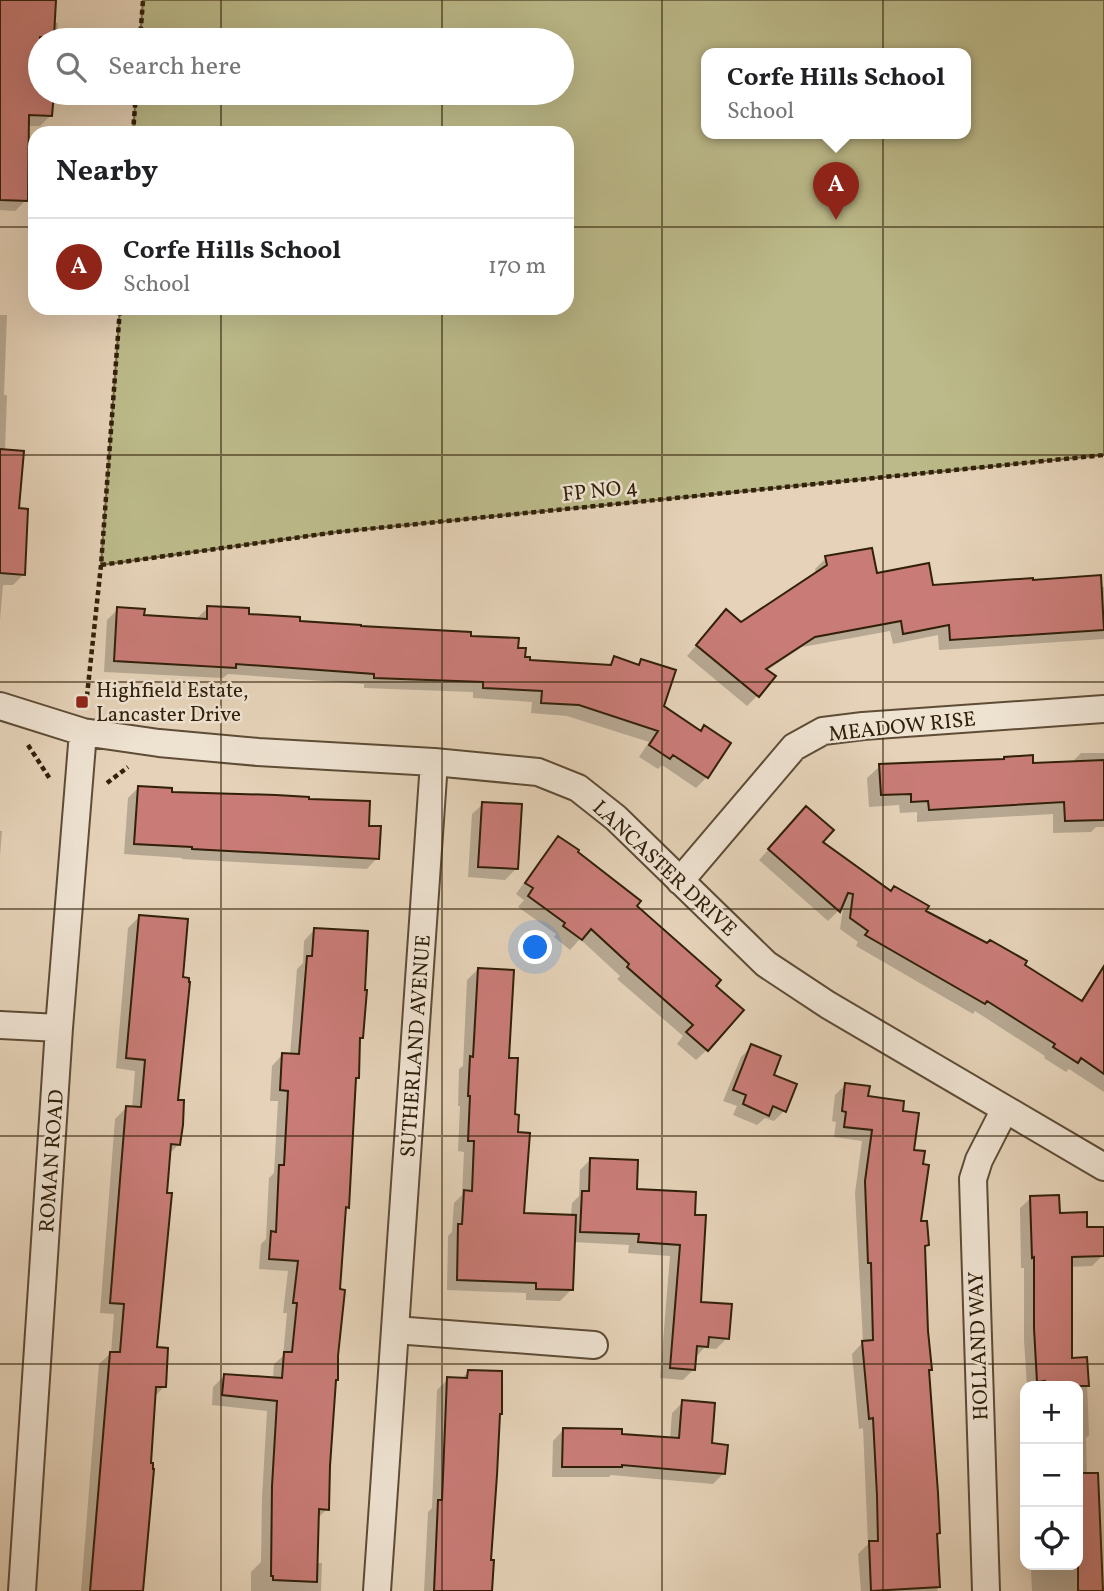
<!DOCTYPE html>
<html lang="en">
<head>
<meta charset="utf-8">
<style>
  :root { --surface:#fff; --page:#f6f6f6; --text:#202124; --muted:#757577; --line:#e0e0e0; --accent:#8f2418 }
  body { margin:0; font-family:Vollkorn,serif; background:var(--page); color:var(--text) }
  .controls { position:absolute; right:21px; bottom:21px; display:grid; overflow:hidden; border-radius:14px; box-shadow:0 7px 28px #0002 }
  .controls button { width:63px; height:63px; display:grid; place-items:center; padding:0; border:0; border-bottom:2px solid var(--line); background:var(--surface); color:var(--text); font:35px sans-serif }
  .you { position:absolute; left:536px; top:948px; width:24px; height:24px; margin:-18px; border:5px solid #fff; border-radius:50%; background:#1a73e8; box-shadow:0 0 0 10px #1a73e833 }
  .badge { display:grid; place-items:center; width:46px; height:46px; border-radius:50%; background:var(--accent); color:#fff; font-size:23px; font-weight:700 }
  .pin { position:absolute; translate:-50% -58px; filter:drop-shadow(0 2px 4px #0008) }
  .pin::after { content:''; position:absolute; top:37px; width:24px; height:21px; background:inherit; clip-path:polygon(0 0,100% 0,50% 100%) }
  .popup { position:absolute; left:701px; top:48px; width:270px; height:91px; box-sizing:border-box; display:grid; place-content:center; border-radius:14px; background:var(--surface); filter:drop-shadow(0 2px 5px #0005); font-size:23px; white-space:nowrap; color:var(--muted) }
  .popup b { font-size:26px; color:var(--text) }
  .popup::after { content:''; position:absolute; left:50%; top:100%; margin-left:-14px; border:14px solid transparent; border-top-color:var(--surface) }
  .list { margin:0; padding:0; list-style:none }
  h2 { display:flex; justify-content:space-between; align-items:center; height:91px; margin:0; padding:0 28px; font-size:30px }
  h2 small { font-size:23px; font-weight:400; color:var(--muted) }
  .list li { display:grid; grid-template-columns:46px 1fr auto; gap:21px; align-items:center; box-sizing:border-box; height:98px; padding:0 28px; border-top:2px solid var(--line) }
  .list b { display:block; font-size:26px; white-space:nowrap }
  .list p { margin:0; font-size:23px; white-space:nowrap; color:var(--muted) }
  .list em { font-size:23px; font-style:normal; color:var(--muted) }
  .icon { flex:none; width:38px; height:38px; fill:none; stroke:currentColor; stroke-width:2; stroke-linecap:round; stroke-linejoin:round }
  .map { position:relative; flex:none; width:1104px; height:1591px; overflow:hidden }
  .search { position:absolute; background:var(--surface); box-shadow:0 7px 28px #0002; left:28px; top:28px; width:546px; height:77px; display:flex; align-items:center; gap:18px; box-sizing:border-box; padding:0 24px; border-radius:38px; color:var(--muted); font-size:26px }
  .panel { position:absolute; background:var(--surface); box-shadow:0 7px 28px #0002; left:28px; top:126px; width:546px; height:189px; border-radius:21px }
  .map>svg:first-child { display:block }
  .green { fill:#bcba8a; stroke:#766d4a; stroke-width:2; fill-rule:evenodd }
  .shadow { fill:#0003 }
  .building { fill:#c97c77; stroke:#31200a; stroke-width:2 }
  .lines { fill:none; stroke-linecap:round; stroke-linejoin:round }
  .street-casing { stroke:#5e4c36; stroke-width:30 }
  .path { stroke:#31200a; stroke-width:4.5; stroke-dasharray:5 3.5; stroke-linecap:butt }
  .street { stroke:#eee2d1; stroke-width:26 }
  .grid { fill:none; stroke:#31200a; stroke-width:2; stroke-opacity:0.55 }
  .poi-dot { fill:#8f2418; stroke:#eee2d1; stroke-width:2.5 }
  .labels { text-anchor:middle; stroke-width:5; stroke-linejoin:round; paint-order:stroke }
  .street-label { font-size:21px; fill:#31200a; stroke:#eee2d1 }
  .poi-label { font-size:21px; fill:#31200a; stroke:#eee2d1; text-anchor:start }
</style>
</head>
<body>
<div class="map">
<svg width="1104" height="1591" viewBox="0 0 1104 1591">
  <rect width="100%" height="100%" fill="#e5d2b8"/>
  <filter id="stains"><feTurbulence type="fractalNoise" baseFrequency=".00286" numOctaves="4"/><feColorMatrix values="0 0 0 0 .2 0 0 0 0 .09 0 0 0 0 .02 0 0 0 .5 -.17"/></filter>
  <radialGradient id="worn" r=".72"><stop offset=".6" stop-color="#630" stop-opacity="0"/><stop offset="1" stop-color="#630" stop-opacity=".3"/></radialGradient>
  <path class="green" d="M 143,0 L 1104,0 L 1104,455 L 337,532 L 101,565 L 120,308 L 567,308 L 567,133 L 133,133 L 136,93 L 562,93 L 562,40 L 140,40 ZM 706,54 L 966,54 L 966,134 L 706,134 Z"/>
  <path class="shadow" d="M 0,0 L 54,0 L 53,23 L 58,23 L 57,40 L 40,40 L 40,93 L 54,93 L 52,95 L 51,115 L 40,126 L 27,126 L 26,200 L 15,211 L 0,210 Z
    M 0,315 L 7,315 L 4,395 L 7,395 L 5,451 L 17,510 L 24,574 L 13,585 L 3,585 L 0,620 Z
    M 826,558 L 875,575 L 931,587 L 1032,582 L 1104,587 L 1104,639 L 939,650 L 938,635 L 893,644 L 890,631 L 802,647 L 766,671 L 758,695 L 747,706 L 687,656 L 726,611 L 741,624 L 816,574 L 815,569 Z
    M 208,608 L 247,615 L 298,623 L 469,637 L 516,650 L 528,662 L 606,667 L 615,658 L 636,666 L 641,661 L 662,707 L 707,777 L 696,788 L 662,765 L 658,769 L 639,757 L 649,742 L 567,716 L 531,713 L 532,702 L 473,698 L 473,692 L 364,688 L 364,684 L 228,674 L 223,678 L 104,672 L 107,620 L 118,609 L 142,617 L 197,621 L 197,618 Z
    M 1081,753 L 1104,753 L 1104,827 L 1096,827 L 1091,832 L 1053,833 L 1053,814 L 917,822 L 917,812 L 900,813 L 899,805 L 869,807 L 867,778 L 880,766 L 1071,763 Z
    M 139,787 L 367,827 L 377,858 L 367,869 L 182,859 L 182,858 L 124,854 L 128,798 Z
    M 483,804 L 516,869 L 505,880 L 468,877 L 472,814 Z
    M 796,819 L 820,842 L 890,892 L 924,912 L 1023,965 L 1079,1002 L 1091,989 L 1104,997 L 1104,1092 L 1069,1069 L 1066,1072 L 1044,1058 L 1045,1056 L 975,1011 L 973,1014 L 856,946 L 858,942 L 840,929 L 844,901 L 843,901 L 838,911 L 828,921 L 759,860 Z
    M 0,831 L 2,831 L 0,856 Z
    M 558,838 L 635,906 L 707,1050 L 696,1060 L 677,1044 L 683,1036 L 617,979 L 620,976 L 580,939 L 570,950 L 554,937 L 556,934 L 518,907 L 524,900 L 516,894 L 548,849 Z
    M 139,917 L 176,1101 L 179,1144 L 169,1154 L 155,1348 L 164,1387 L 154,1397 L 138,1591 L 81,1591 L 99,1364 L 111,1353 L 114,1314 L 100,1313 L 115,1119 L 126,1108 L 132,1108 L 135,1071 L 116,1068 L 128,928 Z
    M 314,930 L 361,1037 L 359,1039 L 357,1077 L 355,1080 L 348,1207 L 344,1210 L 327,1509 L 317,1519 L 315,1563 L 322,1563 L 321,1591 L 251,1591 L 251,1572 L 261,1562 L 262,1498 L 267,1411 L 212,1405 L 213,1387 L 224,1376 L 273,1379 L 274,1364 L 283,1356 L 287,1313 L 283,1313 L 288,1271 L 259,1269 L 261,1244 L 266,1239 L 269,1178 L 274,1173 L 278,1101 L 270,1101 L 272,1066 L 282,1055 L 290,1055 L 297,969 L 303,963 L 304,941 Z
    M 478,969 L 507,1060 L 522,1214 L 571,1216 L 572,1203 L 579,1196 L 580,1170 L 591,1159 L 636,1190 L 693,1216 L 699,1303 L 727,1338 L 716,1349 L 704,1348 L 695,1358 L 694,1369 L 683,1380 L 660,1378 L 670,1256 L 628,1253 L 629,1245 L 573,1242 L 571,1290 L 560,1301 L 526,1300 L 526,1293 L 447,1290 L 448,1236 L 452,1232 L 454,1203 L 462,1195 L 464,1152 L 458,1151 L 460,1106 L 458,1106 L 459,1069 L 463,1066 L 467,980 Z
    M 752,1046 L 772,1076 L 784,1111 L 774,1121 L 765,1118 L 757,1125 L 733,1115 L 737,1106 L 723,1101 L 741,1057 Z
    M 846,1084 L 867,1097 L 901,1112 L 912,1151 L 919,1223 L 927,1245 L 923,1249 L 938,1586 L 937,1591 L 861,1591 L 858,1554 L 868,1544 L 863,1428 L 859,1429 L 852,1354 L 863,1342 L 855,1193 L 862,1141 L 834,1137 L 836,1122 L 832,1121 L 835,1095 Z
    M 1031,1198 L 1058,1215 L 1085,1229 L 1103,1255 L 1092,1266 L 1070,1267 L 1070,1380 L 1086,1359 L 1089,1435 L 1086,1438 L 1088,1514 L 1101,1588 L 1104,1587 L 1104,1591 L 1032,1591 L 1031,1570 L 1029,1570 L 1029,1565 L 1078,1565 L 1078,1386 L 1027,1386 L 1024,1340 L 1024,1268 L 1021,1268 L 1020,1208 Z
    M 468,1372 L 498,1415 L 489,1561 L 490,1591 L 424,1591 L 428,1512 L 432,1508 L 437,1390 L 448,1379 L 461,1379 Z
    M 683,1402 L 710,1445 L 724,1473 L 713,1484 L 611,1475 L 609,1477 L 552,1477 L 553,1441 L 563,1430 L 670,1439 L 672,1413 Z"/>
  <path class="building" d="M 0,0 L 56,0 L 54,37 L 40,37 L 40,93 L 54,93 L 52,116 L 29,115 L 28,201 L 0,200 Z
    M 0,449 L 24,451 L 19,508 L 28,509 L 25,575 L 0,573 Z
    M 872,548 L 877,573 L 929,563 L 933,585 L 1033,578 L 1033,580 L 1101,575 L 1104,630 L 950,640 L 949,625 L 903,634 L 901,621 L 815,637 L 766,669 L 776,676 L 759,697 L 696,645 L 726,609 L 741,622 L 827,565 L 825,556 Z
    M 207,606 L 249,608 L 249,614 L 300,617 L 300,621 L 361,625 L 361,626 L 471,632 L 471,636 L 519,638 L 518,648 L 526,648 L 525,657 L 530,657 L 530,660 L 611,665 L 614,656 L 639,665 L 641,659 L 676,670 L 664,706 L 701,731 L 704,725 L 731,743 L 708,778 L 673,755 L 670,759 L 649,745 L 658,731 L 579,705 L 541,703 L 542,691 L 483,688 L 483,682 L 374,678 L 374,674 L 236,664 L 236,668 L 114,661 L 117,607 L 145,609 L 144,615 L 207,619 Z
    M 1033,755 L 1033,763 L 1104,760 L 1104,820 L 1065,821 L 1064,802 L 929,810 L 928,801 L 911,802 L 911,794 L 881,795 L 879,764 L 1004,759 L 1004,757 Z
    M 138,786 L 172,788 L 172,792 L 276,795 L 309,797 L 309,799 L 370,801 L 369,826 L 381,826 L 379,859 L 192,849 L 192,847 L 134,844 Z
    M 482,802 L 522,804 L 518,869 L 478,867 Z
    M 806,806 L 834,830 L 823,842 L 891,891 L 894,886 L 929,906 L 926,911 L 987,943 L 990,940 L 1027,961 L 1025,965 L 1082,1001 L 1104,966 L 1104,1074 L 1081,1058 L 1078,1063 L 1053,1047 L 1055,1044 L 987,1001 L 985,1004 L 865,935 L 868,931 L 850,918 L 853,894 L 848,893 L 840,912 L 768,849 Z
    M 558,836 L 579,850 L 578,852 L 641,901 L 637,906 L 721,980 L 716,986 L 744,1010 L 708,1051 L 686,1032 L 693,1025 L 627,967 L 629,964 L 591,929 L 582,940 L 563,926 L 565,923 L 528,896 L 533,888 L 525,883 Z
    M 139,915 L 188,919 L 183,977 L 189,978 L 189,982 L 190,982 L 178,1100 L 184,1100 L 183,1125 L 180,1145 L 171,1144 L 167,1193 L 172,1193 L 157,1347 L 168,1348 L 166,1387 L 156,1387 L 151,1463 L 153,1463 L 153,1469 L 154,1469 L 143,1591 L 90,1591 L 110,1352 L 120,1352 L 124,1304 L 110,1303 L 126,1106 L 141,1107 L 145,1060 L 126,1058 Z
    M 314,928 L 368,931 L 365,990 L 367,990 L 363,1038 L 360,1038 L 359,1078 L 356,1078 L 349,1208 L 346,1207 L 340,1289 L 345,1290 L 338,1356 L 338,1380 L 336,1380 L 330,1466 L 329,1510 L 319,1509 L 317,1582 L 273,1580 L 273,1576 L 271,1576 L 272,1486 L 277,1401 L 222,1395 L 224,1374 L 282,1378 L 284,1352 L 292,1352 L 297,1303 L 293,1303 L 298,1261 L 269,1259 L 271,1231 L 276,1232 L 279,1165 L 284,1165 L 288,1091 L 280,1090 L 282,1053 L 299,1054 L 307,956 L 312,956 Z
    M 478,968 L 514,970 L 509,1058 L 518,1058 L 515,1114 L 519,1115 L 518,1132 L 530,1133 L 524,1213 L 576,1215 L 573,1290 L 536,1289 L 536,1283 L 457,1280 L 458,1224 L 462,1224 L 464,1190 L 472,1191 L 474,1141 L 468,1141 L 470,1096 L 468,1096 L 470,1056 L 473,1057 Z
    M 751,1044 L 781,1056 L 774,1075 L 797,1084 L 786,1112 L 773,1106 L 769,1116 L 743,1104 L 746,1095 L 733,1090 Z
    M 845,1083 L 870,1086 L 868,1096 L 904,1101 L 903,1111 L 919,1113 L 914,1150 L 925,1151 L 923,1164 L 929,1165 L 921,1221 L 927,1221 L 929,1245 L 925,1246 L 928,1331 L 932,1370 L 929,1370 L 938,1493 L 940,1533 L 937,1534 L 940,1587 L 871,1591 L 869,1541 L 878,1541 L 877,1496 L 873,1418 L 869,1419 L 862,1341 L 873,1340 L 871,1263 L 868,1263 L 865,1181 L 872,1130 L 844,1127 L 846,1112 L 842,1111 Z
    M 590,1158 L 638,1160 L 637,1189 L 696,1192 L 695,1215 L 706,1215 L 701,1302 L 732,1304 L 729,1339 L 709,1337 L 708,1347 L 697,1346 L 695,1370 L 670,1368 L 680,1245 L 638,1242 L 639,1234 L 580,1232 L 582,1191 L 589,1191 Z
    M 1059,1195 L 1060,1213 L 1087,1212 L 1087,1227 L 1104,1227 L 1104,1256 L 1072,1257 L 1072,1358 L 1087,1357 L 1089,1386 L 1045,1386 L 1045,1381 L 1037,1382 L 1034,1328 L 1034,1257 L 1032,1258 L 1030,1196 Z
    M 468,1370 L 502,1371 L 502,1414 L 500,1414 L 497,1475 L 491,1560 L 494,1560 L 492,1591 L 434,1591 L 438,1500 L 442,1500 L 447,1377 L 467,1378 Z
    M 682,1400 L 715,1403 L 712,1443 L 728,1445 L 725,1474 L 622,1465 L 622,1467 L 562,1467 L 563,1428 L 622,1429 L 622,1434 L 679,1438 Z
    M 1078,1473 L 1098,1473 L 1103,1591 L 1078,1591 Z"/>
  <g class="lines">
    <g class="street-casing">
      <path id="street" d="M 0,706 L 83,732 L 159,743 L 258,752 L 434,762 L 538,772 L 578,788 L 616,818 L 766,964 L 828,1005 L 1104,1167
        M 680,881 L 794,747 L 823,731 L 863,726 L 1104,709
        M 0,1025 L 59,1028
        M 395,1330 L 594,1345
        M 22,1591 L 59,1028 L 83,732
        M 377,1591 L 434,762
        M 986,1591 L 973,1179 L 979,1160 L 1005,1109"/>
    </g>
    <path class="path" d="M 140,40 L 143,0
      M 133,133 L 136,93
      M 101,565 L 337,532 L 1104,455
      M 86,705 L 101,565 L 120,308
      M 28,745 L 50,779
      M 107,783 L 128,767"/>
    <use href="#street" class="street"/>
  </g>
  <path class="grid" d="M 221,0 L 221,40M 442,0 L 442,40M 662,0 L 662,1591M 883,0 L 883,1591M 221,93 L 221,133M 442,93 L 442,133M 0,227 L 35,227M 567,227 L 1104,227M 221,308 L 221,1591M 442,308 L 442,1591M 0,455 L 1104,455M 0,682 L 1104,682M 0,909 L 1104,909M 0,1136 L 1104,1136M 0,1364 L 1104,1364"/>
  <rect class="poi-dot" x="75" y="695" width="14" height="14" rx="3.5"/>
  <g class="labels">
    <g class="street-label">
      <text transform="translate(600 490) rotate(-6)" y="7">FP NO 4</text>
      <text transform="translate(902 726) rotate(-6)" y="7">MEADOW RISE</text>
      <text transform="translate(665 868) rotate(43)" y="7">LANCASTER DRIVE</text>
      <text transform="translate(415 1046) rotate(-86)" y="7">SUTHERLAND AVENUE</text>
      <text transform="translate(51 1161) rotate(-86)" y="7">ROMAN ROAD</text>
      <text transform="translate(978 1346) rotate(-92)" y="7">HOLLAND WAY</text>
    </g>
    <g class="poi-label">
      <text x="96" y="697">Highfield Estate,<tspan x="96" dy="24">Lancaster Drive</tspan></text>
    </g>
  </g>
  <rect width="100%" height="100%" filter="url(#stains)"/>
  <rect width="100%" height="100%" fill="url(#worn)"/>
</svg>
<div class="controls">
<button>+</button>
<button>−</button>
<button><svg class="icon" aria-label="locate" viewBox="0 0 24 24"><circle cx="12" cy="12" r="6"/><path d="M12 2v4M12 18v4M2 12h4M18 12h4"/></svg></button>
</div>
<div class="you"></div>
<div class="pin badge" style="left:836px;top:220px">A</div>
<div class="popup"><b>Corfe Hills School</b>School</div>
<div class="search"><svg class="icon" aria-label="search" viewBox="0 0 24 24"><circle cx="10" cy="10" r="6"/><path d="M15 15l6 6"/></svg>Search here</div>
<section class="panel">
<h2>Nearby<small></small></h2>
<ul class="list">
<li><span class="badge">A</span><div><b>Corfe Hills School</b><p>School</p></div><em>170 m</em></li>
</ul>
</section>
</div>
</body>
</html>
